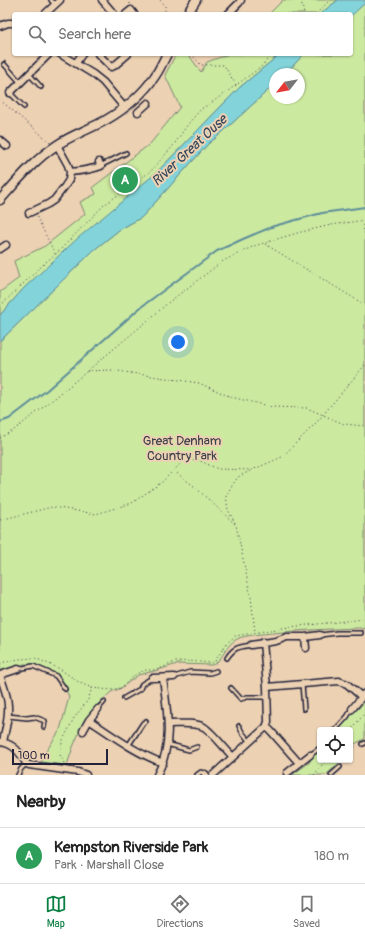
<!DOCTYPE html>
<html lang="en">
<head>
<meta charset="utf-8">
<style>
  :root { --surface:#fff; --page:#f2f2f2; --text:#222; --muted:#767676; --line:#e0e0e0; --accent:#0b8043 }
  body { margin:0; font-family:Pangolin,sans-serif; background:var(--page); color:var(--text) }
  .controls { position:absolute; right:12px; bottom:12px; display:grid; overflow:hidden; border-radius:4px; box-shadow:0 1px 3px #0004 }
  .controls button { width:36px; height:36px; display:grid; place-items:center; padding:0; border:0; border-bottom:1px solid var(--line); background:var(--surface); color:var(--text); font:20px sans-serif }
  .compass { position:absolute; left:269px; top:68px; width:36px; height:36px; border-radius:50%; background:var(--surface); box-shadow:0 1px 3px #0004; rotate:239deg }
  .scale { position:absolute; left:12px; bottom:10px; width:96px; box-sizing:border-box; padding-left:4px; border:2px solid #22223b; border-top:0; font-size:11px; line-height:14px; white-space:nowrap; color:#22223b; -webkit-text-stroke:3px #ecd1b3; paint-order:stroke }
  .you { position:absolute; left:178px; top:342px; width:14px; height:14px; margin:-10px; border:3px solid #fff; border-radius:50%; background:#1a73e8; box-shadow:0 0 0 6px #1a73e833 }
  .badge { display:grid; place-items:center; width:26px; height:26px; border-radius:50%; background:var(--accent); color:#fff; font-size:13px; font-weight:700 }
  .pin { position:absolute; translate:-50% -50%; border:2px solid #fff; box-shadow:0 1px 4px #0006 }
  .list { margin:0; padding:0; list-style:none }
  h2 { display:flex; justify-content:space-between; align-items:center; height:52px; margin:0; padding:0 16px; font-size:17px }
  h2 small { font-size:13px; font-weight:400; color:var(--muted) }
  .list li { display:grid; grid-template-columns:26px 1fr auto; gap:12px; align-items:center; box-sizing:border-box; height:56px; padding:0 16px; border-top:1px solid var(--line) }
  .list b { display:block; font-size:15px; white-space:nowrap }
  .list p { margin:0; font-size:13px; white-space:nowrap; color:var(--muted) }
  .list em { font-size:13px; font-style:normal; color:var(--muted) }
  .icon { flex:none; width:22px; height:22px; fill:none; stroke:currentColor; stroke-width:2; stroke-linecap:round; stroke-linejoin:round }
  .map { position:relative; flex:none; width:365px; height:775px; overflow:hidden }
  .search { position:absolute; background:var(--surface); box-shadow:0 1px 3px #0004; left:12px; right:12px; top:12px; height:44px; display:flex; align-items:center; gap:10px; box-sizing:border-box; padding:0 14px; border-radius:4px; color:var(--muted); font-size:15px }
  .sheet { height:108px; background:var(--surface) }
  nav { display:flex; justify-content:space-around; align-items:center; box-sizing:border-box; height:56px; border-top:1px solid var(--line); background:var(--surface); font-size:11px; color:var(--muted) }
  nav a { display:grid; justify-items:center; gap:2px }
  nav .on { color:var(--accent) }
  .map>svg:first-child { display:block }
  .green { fill:#cce9a0; stroke:#77866e }
  .water { fill:#83d4da; stroke:#5c8d9a }
  .lines { fill:none; stroke-linecap:round; stroke-linejoin:round }
  .stream { stroke:#5c8d9a; stroke-width:2 }
  .lane-casing { stroke:#22223b; stroke-width:6 }
  .street-casing { stroke:#22223b; stroke-width:9 }
  .secondary-casing { stroke:#22223b; stroke-width:11 }
  .path { stroke:#22223b; stroke-width:1; stroke-dasharray:1 3; stroke-linecap:butt }
  .lane { stroke:#ecd1b3; stroke-width:3 }
  .street { stroke:#ecd1b3; stroke-width:6 }
  .secondary { stroke:#ecd1b3; stroke-width:8 }
  .labels { text-anchor:middle; stroke-width:4; stroke-linejoin:round; paint-order:stroke }
  .park-label { font-size:13px; fill:#3c404a; stroke:#ecd1b3 }
  .water-label { font-size:14px; font-style:italic; fill:#35465b; stroke:#ecd1b3 }
</style>
</head>
<body>
<div class="map">
<svg width="365" height="775" viewBox="0 0 365 775">
  <rect width="100%" height="100%" fill="#ecd1b3"/>
  <filter id="ink" filterUnits="userSpaceOnUse"><feTurbulence type="fractalNoise" baseFrequency=".025" numOctaves="2"/><feDisplacementMap in="SourceGraphic" scale="8" xChannelSelector="R" yChannelSelector="G"/><feConvolveMatrix kernelMatrix="1 2 1 2 8 2 1 2 1" color-interpolation-filters="sRGB"/></filter>
  <g filter="url(#ink)">
    <path class="green" d="M 283,0 L 338,0 L 320,14 L 269,14 Z
      M 365,3 L 365,629 L 359,628 C 330,629 301,630 273,633 C 264,634 244,635 237,639 C 225,645 223,661 212,665 L 177,664 L 158,670 L 138,675 L 121,688 L 111,692 L 95,707 L 84,721 L 73,747 L 67,765 L 41,762 L 45,753 L 60,730 L 69,697 L 63,683 L 57,675 L 33,664 L 24,664 L 0,671 L 0,341 L 94,250 L 119,230 L 142,217 L 209,143 L 217,137 L 275,84 L 275,98 L 299,98 L 299,74 L 285,74 L 304,54 L 351,54 L 351,15 Z
      M 176,54 L 188,54 L 201,72 L 207,62 L 229,54 L 280,54 L 239,88 L 156,173 L 24,288 L 0,315 L 0,292 L 19,278 L 14,261 L 45,246 L 85,214 L 80,202 L 96,194 L 93,187 L 150,144 L 180,107 L 165,75 Z
      M 365,701 L 365,739 L 354,744 L 355,747 L 350,753 L 350,730 L 338,730 L 356,709 L 358,709 Z
      M 320,752 L 320,760 L 342,760 L 326,775 L 292,775 L 310,762 L 310,757 Z"/>
    <path class="water" d="M 338,0 L 365,0 L 365,3 L 351,16 L 351,14 L 320,14 Z
      M 280,54 L 304,54 L 285,74 L 275,74 L 275,84 L 217,137 L 209,143 L 142,217 L 119,230 L 94,250 L 0,341 L 0,315 L 24,288 L 78,238 L 156,173 L 239,88 Z"/>
    <g class="lines">
      <path class="stream" d="M 0,422 L 9,419 L 47,390 L 141,307 L 217,251 L 243,239 L 274,226 L 322,213 L 365,207"/>
      <g class="lane-casing">
        <path id="lane" d="M 51,0 L 55,5
          M 4,64 L 20,82
          M 29,74 L 41,87
          M 10,93 L 24,107
          M 104,164 L 126,153
          M 320,635 L 337,633 L 361,633
          M 227,658 C 234,647 239,647 251,645
          M 18,669 L 33,666 L 56,676 L 65,689
          M 174,677 L 190,672 L 210,673 L 216,671
          M 302,684 L 304,709
          M 231,688 L 241,699 L 247,697 L 267,697
          M 124,698 L 140,689 L 142,684 L 152,678
          M 98,709 L 104,702
          M 8,716 L 27,718 L 34,717 L 45,721 L 44,727
          M 239,726 L 242,732 L 250,742
          M 335,730 L 347,717 L 352,709
          M 167,744 L 189,750 L 197,747
          M 363,744 L 365,743
          M 128,746 L 143,723 L 146,721
          M 310,755 L 320,748
          M 18,775 L 21,769 L 26,764
          M 197,775 L 201,772 L 205,774
          M 331,775 L 340,767"/>
      </g>
      <g class="street-casing">
        <path id="street" d="M 102,0 L 114,14
          M 45,14 L 60,0
          M 126,14 L 131,10 L 134,14
          M 228,14 L 239,3 L 241,0
          M 0,26 L 8,23 L 14,23
          M 60,54 L 93,74 L 103,82 L 124,107
          M 98,54 L 111,67 L 114,66 L 128,54
          M 76,63 L 82,54
          M 10,93 L 49,54
          M 138,112 L 148,103
          M 0,140 L 7,146
          M 70,172 C 81,171 91,170 101,166 L 99,162
          M 29,213 L 48,204 L 54,200 L 65,186 L 69,180 L 70,172 L 68,165 L 57,145
          M 0,249 L 6,245
          M 305,637 L 306,648
          M 251,645 L 276,641 L 287,637 L 305,637 L 320,635
          M 0,675 C 3,685 8,696 8,706 C 9,718 5,731 3,742
          M 0,675 L 18,669
          M 152,678 L 174,677
          M 267,687 L 339,681 L 347,684 L 362,697
          M 352,709 L 365,693
          M 89,720 C 113,736 136,753 163,763
          M 168,724 C 179,724 194,722 204,727 C 212,732 226,750 233,757
          M 266,727 L 270,730 L 299,763
          M 83,731 L 89,720 L 98,709
          M 0,742 C 11,743 17,749 23,758 C 25,762 26,764 29,765 L 78,772 L 86,775
          M 287,773 L 310,755
          M 205,774 L 206,775
          M 157,775 C 174,743 167,711 163,678
          M 213,775 L 266,727 L 268,722 L 267,687 L 263,642"/>
      </g>
      <g class="secondary-casing">
        <path id="secondary" d="M 187,14 L 196,0
          M 0,200 C 18,180 34,160 57,145 C 72,135 90,129 106,120 C 125,109 143,94 155,76 C 160,69 163,61 167,54"/>
      </g>
      <path class="path" d="M 160,0 L 165,5 L 165,14
        M 301,0 L 304,14
        M 130,4 L 130,2 L 131,0
        M 316,14 L 330,0
        M 191,54 L 201,65 L 224,65 L 236,85
        M 0,100 L 50,142
        M 37,217 L 55,254
        M 362,221 L 365,236
        M 265,244 L 365,305
        M 0,306 L 47,261 L 56,254 L 104,205 L 151,171 L 173,146 L 188,124 L 201,109 L 214,101 L 261,67 L 272,54
        M 87,371 L 111,370 L 199,383 L 231,397 L 272,407 L 307,408 L 344,424 L 365,426
        M 0,438 L 14,430 L 55,398 L 152,317 L 169,302 L 223,261 L 254,246 L 297,233 L 331,225 L 365,220
        M 174,471 L 195,487 L 236,525 L 251,597 L 255,632
        M 0,520 L 52,507 L 96,514 L 132,503 L 162,482 L 182,462 L 198,460 L 218,469 L 252,470 L 282,457 L 316,423 L 365,365
        M 235,523 L 228,510 L 226,496 L 231,487 L 238,477 L 252,470
        M 0,663 L 19,659 L 35,658 L 60,669 L 80,683 L 92,688 L 111,690 L 121,688 L 136,674 L 146,670 L 157,670 L 175,662 L 189,661 L 211,663 L 215,661 L 226,644 L 235,636 L 289,627 L 365,619
        M 350,731 L 365,713
        M 64,763 L 60,755 L 60,750 L 63,740 L 74,718 L 88,700 L 92,688
        M 314,775 L 326,760"/>
      <use href="#lane" class="lane"/>
      <use href="#street" class="street"/>
      <use href="#secondary" class="secondary"/>
    </g>
  </g>
  <g class="labels">
    <g class="park-label">
      <text x="182" y="445">Great Denham<tspan x="182" dy="15">Country Park</tspan></text>
    </g>
    <g class="water-label">
      <text transform="translate(189 150) rotate(-43)" y="5">River Great Ouse</text>
    </g>
  </g>
</svg>
<div class="controls">
<button><svg class="icon" aria-label="locate" viewBox="0 0 24 24"><circle cx="12" cy="12" r="6"/><path d="M12 2v4M12 18v4M2 12h4M18 12h4"/></svg></button>
</div>
<svg class="compass" viewBox="-18 -18 36 36"><path d="M0-13l5 13h-10z" fill="#e53935"/><path d="M0 13l5-13h-10z" fill="#767676"/></svg>
<div class="scale">100 m</div>
<div class="you"></div>
<div class="pin badge" style="left:125px;top:180px;background:#2e9e5b">A</div>
<div class="search"><svg class="icon" aria-label="search" viewBox="0 0 24 24"><circle cx="10" cy="10" r="6"/><path d="M15 15l6 6"/></svg>Search here</div>
</div>
<section class="sheet">
<h2>Nearby<small></small></h2>
<ul class="list">
<li><span class="badge" style="background:#2e9e5b">A</span><div><b>Kempston Riverside Park</b><p>Park · Marshall Close</p></div><em>180 m</em></li>
</ul>
</section>
<nav>
<a class="on"><svg class="icon" aria-label="map" viewBox="0 0 24 24"><path d="M3 6l6-2 6 2 6-2v14l-6 2-6-2-6 2zM9 4v14M15 6v14"/></svg>Map</a>
<a><svg class="icon" aria-label="directions" viewBox="0 0 24 24"><path d="M12 3l9 9-9 9-9-9zM9 14v-3h6M13 9l2 2-2 2"/></svg>Directions</a>
<a><svg class="icon" aria-label="saved" viewBox="0 0 24 24"><path d="M7 4h10v16l-5-4-5 4z"/></svg>Saved</a>
</nav>
</body>
</html>
